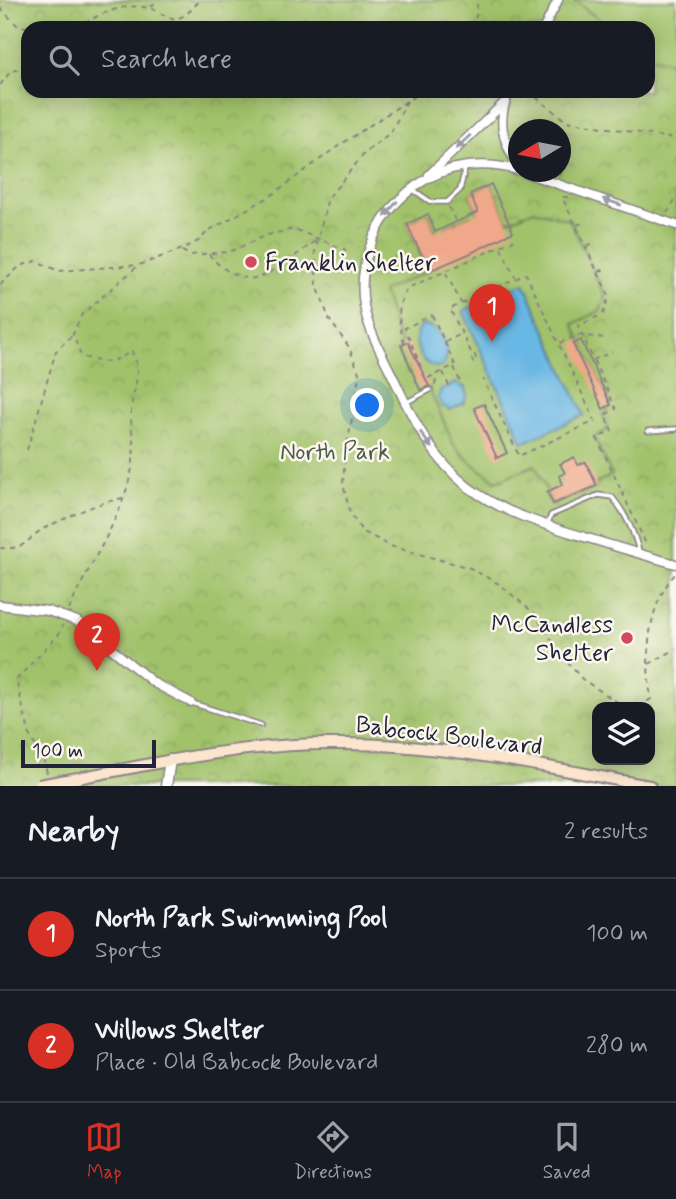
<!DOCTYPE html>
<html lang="en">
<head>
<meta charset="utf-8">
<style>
  :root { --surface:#171b24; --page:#20242c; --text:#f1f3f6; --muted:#9ea1a6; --line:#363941; --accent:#d93025 }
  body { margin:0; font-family:Mynerve,sans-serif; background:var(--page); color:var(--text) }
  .controls { position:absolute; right:21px; bottom:21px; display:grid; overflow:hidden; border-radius:14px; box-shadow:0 4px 18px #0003 }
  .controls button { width:63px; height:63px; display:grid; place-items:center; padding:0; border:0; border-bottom:2px solid var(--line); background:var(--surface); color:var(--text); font:35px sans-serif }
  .compass { position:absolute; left:508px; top:119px; width:63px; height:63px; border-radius:50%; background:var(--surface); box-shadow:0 4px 18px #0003; rotate:260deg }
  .scale { position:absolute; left:21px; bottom:18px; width:135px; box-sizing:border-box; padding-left:7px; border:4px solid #22223b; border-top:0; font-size:19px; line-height:24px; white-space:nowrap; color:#22223b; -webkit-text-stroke:5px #fbf7ec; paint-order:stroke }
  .you { position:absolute; left:368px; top:406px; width:24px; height:24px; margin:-18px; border:5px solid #fff; border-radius:50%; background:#1a73e8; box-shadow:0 0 0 10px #1a73e833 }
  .badge { display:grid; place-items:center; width:46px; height:46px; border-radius:50%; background:var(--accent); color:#fff; font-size:23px; font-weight:700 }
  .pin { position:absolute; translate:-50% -58px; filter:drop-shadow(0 2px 4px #0008) }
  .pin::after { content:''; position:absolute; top:37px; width:24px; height:21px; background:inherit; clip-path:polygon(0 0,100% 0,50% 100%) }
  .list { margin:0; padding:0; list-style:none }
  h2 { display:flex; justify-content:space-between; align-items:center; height:91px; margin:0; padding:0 28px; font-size:30px }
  h2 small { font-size:23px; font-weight:400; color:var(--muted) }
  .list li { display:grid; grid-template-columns:46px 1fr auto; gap:21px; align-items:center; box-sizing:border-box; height:112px; padding:0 28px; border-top:2px solid var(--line) }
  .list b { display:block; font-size:26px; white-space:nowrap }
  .list p { margin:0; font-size:23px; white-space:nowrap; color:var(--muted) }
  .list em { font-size:23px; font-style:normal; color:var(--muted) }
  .icon { flex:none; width:38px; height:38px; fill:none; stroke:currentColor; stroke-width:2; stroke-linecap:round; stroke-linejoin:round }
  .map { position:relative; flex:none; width:676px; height:786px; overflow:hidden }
  .search { position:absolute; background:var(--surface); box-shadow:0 4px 18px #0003; left:21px; right:21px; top:21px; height:77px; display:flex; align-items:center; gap:18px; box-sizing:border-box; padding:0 24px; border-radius:21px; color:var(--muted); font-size:26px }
  .sheet { height:315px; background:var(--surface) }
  nav { display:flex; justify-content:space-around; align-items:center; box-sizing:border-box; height:98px; border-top:2px solid var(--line); background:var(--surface); font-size:19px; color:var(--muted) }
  nav a { display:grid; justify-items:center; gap:4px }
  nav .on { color:var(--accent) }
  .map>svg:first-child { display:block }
  .park { fill:url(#park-crowns); stroke:#627253; stroke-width:2; fill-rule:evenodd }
  .garden { fill:#a1c26b; stroke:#627253; stroke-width:2 }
  .water { fill:#69b7e4; stroke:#466c90; stroke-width:2 }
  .building { fill:#efa889 }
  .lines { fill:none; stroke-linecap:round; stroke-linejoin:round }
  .service-casing { stroke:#8c8485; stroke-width:7 }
  .minor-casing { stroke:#8c8485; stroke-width:11 }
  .tertiary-casing { stroke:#8c8485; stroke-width:13 }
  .secondary-casing { stroke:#8c8485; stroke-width:14 }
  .path { stroke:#8c8485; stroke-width:2; stroke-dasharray:5 5; stroke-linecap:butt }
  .service { stroke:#fff; stroke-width:3.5 }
  .minor { stroke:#fff; stroke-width:8 }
  .tertiary { stroke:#fff; stroke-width:10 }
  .secondary { stroke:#fce5cf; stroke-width:10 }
  .secondary-bridge-casing { stroke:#8c8485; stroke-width:14; stroke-linecap:butt }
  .secondary-bridge { stroke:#fce5cf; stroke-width:10 }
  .oneway { fill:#9c9ca7 }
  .poi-dot { fill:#d1495b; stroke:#fbf7ec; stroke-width:2.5 }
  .labels { text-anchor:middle; stroke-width:5; stroke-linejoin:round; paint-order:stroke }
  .poi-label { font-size:24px; fill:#22223b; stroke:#fbf7ec; text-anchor:start }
  .park-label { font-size:24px; fill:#4e5a4c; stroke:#fbf7ec }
  .street-label { font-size:24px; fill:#22223b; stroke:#fbf7ec }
</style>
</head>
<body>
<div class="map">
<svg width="676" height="786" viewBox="0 0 676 786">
  <defs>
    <pattern id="park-crowns" width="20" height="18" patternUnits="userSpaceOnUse" patternTransform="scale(1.75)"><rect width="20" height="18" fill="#a1c26b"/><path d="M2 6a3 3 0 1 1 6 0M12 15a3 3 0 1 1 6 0" fill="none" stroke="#8aa65e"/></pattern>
  </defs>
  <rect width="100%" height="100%" fill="#fbf7ec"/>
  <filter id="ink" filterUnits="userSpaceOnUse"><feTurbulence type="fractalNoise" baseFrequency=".0143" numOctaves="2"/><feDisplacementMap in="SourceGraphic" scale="14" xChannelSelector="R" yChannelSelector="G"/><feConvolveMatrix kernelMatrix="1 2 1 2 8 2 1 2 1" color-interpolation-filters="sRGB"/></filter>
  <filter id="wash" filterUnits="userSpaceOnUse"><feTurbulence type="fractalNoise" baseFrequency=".00686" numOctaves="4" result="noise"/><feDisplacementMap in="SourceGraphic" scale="28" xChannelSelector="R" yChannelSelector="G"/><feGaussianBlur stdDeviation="1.57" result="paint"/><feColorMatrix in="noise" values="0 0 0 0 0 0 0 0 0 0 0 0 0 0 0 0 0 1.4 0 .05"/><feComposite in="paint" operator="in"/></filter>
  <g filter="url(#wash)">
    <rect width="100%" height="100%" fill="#f6e6cf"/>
    <path class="park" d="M 0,0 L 676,0 L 676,786 L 0,786 ZM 28,28 L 648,28 L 648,91 L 28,91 ZM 518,130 L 560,130 L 560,172 L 518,172 ZM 597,707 L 650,707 L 650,760 L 597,760 Z"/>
    <path class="garden" d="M 573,0 L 676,0 L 676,64 L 648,56 L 648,28 L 611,28 Z
      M 491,184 L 508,221 L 534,210 L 570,220 L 605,297 L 600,311 L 573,324 L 611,405 L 606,408 L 608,411 L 602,414 L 609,429 L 594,437 L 612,475 L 596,483 L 597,486 L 553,505 L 535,465 L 496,481 L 469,461 L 454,445 L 429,388 L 420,385 L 395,330 L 383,291 L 428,271 L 407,224 L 428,214 L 437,235 L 445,231 L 444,228 L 471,215 L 473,218 L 479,215 L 470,194 Z"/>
    <path class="water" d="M 524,283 L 584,415 L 523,443 L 463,311 Z
      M 424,325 C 442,327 455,354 441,367 C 422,369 412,344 418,329 Z
      M 455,383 L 464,387 L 467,394 L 464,403 L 450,410 L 441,405 L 438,397 L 441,390 Z"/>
    <g id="blocks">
      <path class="building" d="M 491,184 L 513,232 L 469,254 L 429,271 L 407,224 L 428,214 L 435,232 L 478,212 L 470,194 Z
        M 581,340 L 611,405 L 603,409 L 573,344 Z
        M 408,342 L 429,386 L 420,390 L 401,345 Z
        M 484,404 L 507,453 L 497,458 L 474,408 Z
        M 574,457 L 578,465 L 586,462 L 597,486 L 553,504 L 547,492 L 563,484 L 559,476 L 565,473 L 560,464 Z"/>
    </g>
  </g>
  <g filter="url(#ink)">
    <use href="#blocks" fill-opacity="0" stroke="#8c8485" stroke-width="2"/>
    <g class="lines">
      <g class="service-casing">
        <path id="service" d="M 412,189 L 431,202 L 447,202 L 460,190 L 465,168
          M 407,402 L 430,390
          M 648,431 L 676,429
          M 548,523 L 551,515 L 598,495 L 612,497 C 624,511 635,533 639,552
          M 192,703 L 261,725"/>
      </g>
      <g class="minor-casing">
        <path id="minor" d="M 544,28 L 558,0
          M 510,91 C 497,116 501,142 518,164
          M 518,170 C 484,161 447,164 417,185 C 373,216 351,274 369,325 C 376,345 387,364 396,383 C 414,422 434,460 468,487 C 503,513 543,524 584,537 C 615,546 645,556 676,564
          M 523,172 L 676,225
          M 429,175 L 505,102
          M 0,605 L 48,611 L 77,621 L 154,683 L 190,702"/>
      </g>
      <g class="tertiary-casing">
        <path id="tertiary" d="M 166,786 L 170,760"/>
      </g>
      <g class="secondary-casing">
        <path id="secondary" d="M 78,778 C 161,762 245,744 330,744 C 438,742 545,767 650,786"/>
      </g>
      <path class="path" d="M 151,7 L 157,0
        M 0,8 L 18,26 L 35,28
        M 76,28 C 97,15 123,2 149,8 C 154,9 160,13 164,15 C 180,25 190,11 200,0
        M 472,28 L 477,13 L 477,0
        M 0,85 L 11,71 L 28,68
        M 528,91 L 566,121 L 676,139
        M 407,101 L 391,132 L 364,154 L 328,198 L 315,251 L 317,285 L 329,319 L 349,347 L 359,373 L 356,399 L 345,455 L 343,484 L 350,513 L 362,531 L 390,546 L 470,568 L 499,584 L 534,613 L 562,656 L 582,679 L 625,707
        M 568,197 L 562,197 L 609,296 L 603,314 L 578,326 L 616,409 L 605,415 L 612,431 L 597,438 L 646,544
        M 449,207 L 456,222
        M 667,213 L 676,198
        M 577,225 L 585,222
        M 587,246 L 595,242
        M 501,248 L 515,277
        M 182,251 L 190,255 L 229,252 L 267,235 L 294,229 L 346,250
        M 209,254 C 219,268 239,280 256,278 C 269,276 306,248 317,240
        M 599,272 L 607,268
        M 446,273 L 461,303
        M 0,285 L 20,266 L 36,261 L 59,271 L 139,265 L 180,250 L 200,240 L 208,231 L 269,197 L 334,149 L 422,91
        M 432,315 L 455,365 L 426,379 L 405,328 Z
        M 445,342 L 461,334
        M 404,343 C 399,324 395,304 408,288 L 514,240
        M 560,343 L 577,335 L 606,338
        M 471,352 L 450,309 L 526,274 L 595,421 L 519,456 L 483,379
        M 476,359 L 475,355 L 471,357 L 473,362 L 477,360
        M 593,360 L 612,352
        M 454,367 L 462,386
        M 443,372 L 449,386
        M 435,385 L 437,373
        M 27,450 L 56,351 L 72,335
        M 0,548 C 31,550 25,537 47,527 C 72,515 96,503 123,498
        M 69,610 C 90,560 121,523 132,468 C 136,447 131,434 131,414 C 131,399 138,382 137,366 C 137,362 133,356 132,351 C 111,364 104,364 81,356 L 73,334 L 82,314 L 139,265
        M 649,664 L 676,649
        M 639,707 L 651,699 C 645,658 646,607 675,574
        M 47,773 L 42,753 L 31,740 L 16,680 L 59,634 L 63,625"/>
      <use href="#service" class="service"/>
      <use href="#minor" class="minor"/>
      <use href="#tertiary" class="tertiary"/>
      <use href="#secondary" class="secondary"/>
      <g class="secondary-bridge-casing">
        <path id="secondary-bridge" d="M 39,785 L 78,778"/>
      </g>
      <use href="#secondary-bridge" class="secondary-bridge"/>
    </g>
    <defs><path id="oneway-solid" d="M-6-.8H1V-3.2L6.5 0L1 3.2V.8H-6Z" transform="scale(1.75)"/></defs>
    <g class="oneway">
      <use href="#oneway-solid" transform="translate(463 142) rotate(137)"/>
      <use href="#oneway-solid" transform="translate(612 202) rotate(-161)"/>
      <use href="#oneway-solid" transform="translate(391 209) rotate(129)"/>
      <use href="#oneway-solid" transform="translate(426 440) rotate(55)"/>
    </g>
  </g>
  <g class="poi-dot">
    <circle cx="251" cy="262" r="7"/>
    <circle cx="627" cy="638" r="7"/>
  </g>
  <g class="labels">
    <g class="poi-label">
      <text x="265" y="270">Franklin Shelter</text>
      <text x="613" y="632" text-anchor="end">McCandless<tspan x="613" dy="28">Shelter</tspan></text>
    </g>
    <g class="park-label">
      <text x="335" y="459">North Park</text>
    </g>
    <g class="street-label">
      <text transform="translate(449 735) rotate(7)" y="8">Babcock Boulevard</text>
    </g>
  </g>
</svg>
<div class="controls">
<button><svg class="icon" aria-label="layers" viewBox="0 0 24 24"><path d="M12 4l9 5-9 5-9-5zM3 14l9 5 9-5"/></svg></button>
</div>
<svg class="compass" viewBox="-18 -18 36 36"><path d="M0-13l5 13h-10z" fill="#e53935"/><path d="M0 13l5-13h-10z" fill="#9ea1a6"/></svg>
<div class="scale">100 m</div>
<div class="you"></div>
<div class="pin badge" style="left:492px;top:342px">1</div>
<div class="pin badge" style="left:97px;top:671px">2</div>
<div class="search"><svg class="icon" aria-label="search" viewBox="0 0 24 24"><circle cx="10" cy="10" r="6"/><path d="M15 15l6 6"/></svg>Search here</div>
</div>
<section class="sheet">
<h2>Nearby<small>2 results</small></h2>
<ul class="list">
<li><span class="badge">1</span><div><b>North Park Swimming Pool</b><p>Sports</p></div><em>100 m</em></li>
<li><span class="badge">2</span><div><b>Willows Shelter</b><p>Place · Old Babcock Boulevard</p></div><em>280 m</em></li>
</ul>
</section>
<nav>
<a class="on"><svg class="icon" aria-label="map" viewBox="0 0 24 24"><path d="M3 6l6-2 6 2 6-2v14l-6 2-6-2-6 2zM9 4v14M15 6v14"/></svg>Map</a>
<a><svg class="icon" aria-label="directions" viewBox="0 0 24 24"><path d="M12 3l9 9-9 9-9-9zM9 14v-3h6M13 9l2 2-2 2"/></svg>Directions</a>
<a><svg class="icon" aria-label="saved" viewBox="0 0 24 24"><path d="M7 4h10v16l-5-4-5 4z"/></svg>Saved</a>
</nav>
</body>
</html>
